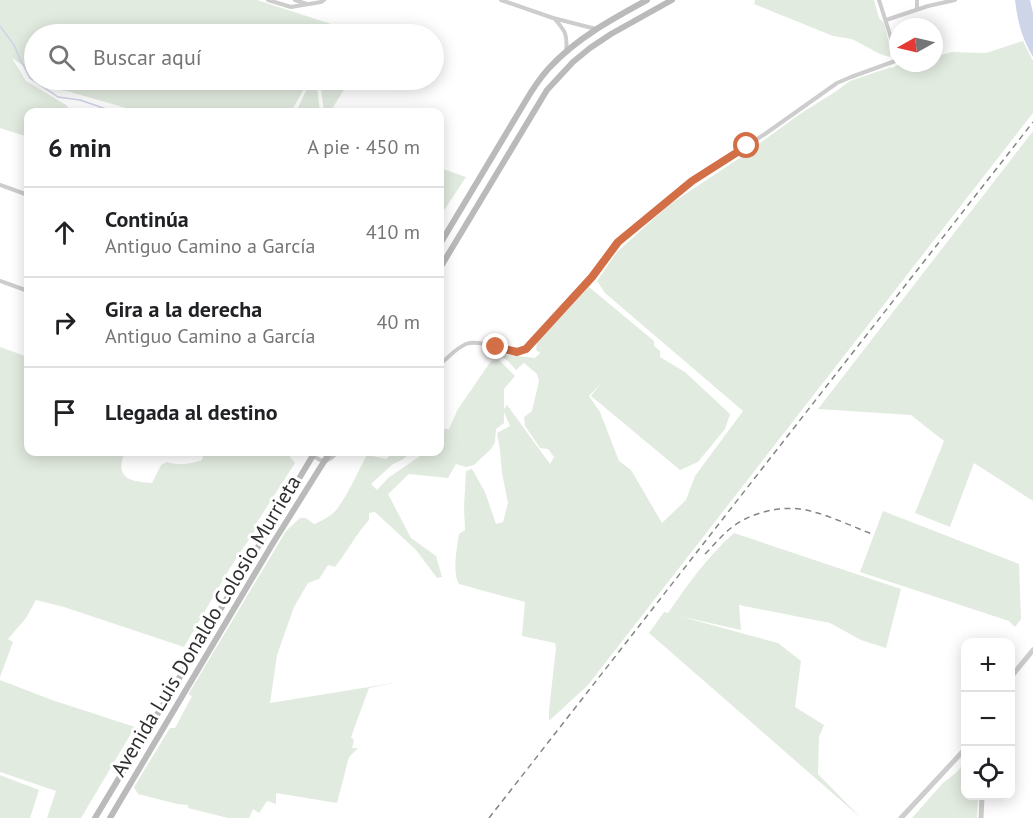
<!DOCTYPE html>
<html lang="es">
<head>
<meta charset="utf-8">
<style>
  :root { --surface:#fff; --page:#f2f2f2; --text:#202124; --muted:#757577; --line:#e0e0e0 }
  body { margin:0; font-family:"PT Sans",sans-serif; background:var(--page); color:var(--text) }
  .controls { position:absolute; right:18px; bottom:18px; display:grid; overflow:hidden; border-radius:12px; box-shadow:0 3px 15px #0003 }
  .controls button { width:54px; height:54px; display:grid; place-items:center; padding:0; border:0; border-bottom:2px solid var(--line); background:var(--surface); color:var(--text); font:30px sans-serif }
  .compass { position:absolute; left:889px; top:18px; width:54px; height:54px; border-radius:50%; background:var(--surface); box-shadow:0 3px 15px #0003; rotate:262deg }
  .stop { position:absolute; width:18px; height:18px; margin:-14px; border:4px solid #d26f47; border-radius:50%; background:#fff }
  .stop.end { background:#d26f47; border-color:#fff; box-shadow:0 2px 6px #0008 }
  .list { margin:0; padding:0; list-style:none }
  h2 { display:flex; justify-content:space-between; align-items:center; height:78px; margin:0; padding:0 24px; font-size:26px }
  h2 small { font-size:20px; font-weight:400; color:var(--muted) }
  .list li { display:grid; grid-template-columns:39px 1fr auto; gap:18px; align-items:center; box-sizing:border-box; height:90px; padding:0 24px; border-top:2px solid var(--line) }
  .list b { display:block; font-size:22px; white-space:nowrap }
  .list p { margin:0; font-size:20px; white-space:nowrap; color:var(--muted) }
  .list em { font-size:20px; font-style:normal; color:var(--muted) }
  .icon { flex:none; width:33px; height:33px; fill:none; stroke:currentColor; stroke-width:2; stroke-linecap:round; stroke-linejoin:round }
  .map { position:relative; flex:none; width:1033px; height:818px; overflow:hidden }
  .search { position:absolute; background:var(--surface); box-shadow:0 3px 15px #0003; left:24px; top:24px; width:420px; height:66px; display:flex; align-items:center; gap:15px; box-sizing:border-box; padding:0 21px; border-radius:33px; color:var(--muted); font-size:22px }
  .panel { position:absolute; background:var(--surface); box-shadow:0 3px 15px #0003; left:24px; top:108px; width:420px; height:348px; border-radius:12px }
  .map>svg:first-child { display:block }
  .green { fill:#e2ebe0 }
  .water { fill:#cfd5e9 }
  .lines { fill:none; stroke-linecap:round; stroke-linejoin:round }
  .stream { stroke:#cfd5e9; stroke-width:1.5 }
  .minor { stroke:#cdcdcd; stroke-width:4 }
  .tertiary { stroke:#cdcdcd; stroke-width:5 }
  .secondary { stroke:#bababa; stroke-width:6 }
  .rail { stroke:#858585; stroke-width:1.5; stroke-dasharray:6 4.5; stroke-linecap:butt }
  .route { stroke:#d26f47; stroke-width:8 }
  .labels { text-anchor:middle; stroke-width:6; stroke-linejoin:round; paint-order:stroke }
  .street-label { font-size:21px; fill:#303030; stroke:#fff }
</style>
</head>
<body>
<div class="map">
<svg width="1033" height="818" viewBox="0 0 1033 818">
  <rect width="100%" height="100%" fill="#fff"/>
  <path class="green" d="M 0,0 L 257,0 L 362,34 L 34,34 L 34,73 L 12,58 L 26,81 L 66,105 L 72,112 L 28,112 L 28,137 L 0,128 Z
    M 755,0 L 874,0 L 879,18 L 884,23 L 890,47 L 890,57 L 880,54 L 852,39 L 833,36 L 754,4 Z
    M 1023,41 L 1033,61 L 1033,113 L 588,685 L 549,721 L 549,710 L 556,648 L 555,643 L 522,636 L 525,602 L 459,584 C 452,573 457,547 459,534 L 465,530 L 464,507 L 466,471 L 472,469 L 485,492 L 496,524 L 503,522 L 508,503 L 502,473 L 500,450 L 497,433 L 510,426 L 504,412 L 504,423 L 496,429 L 495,442 L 491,449 L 474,465 L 466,467 L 456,464 L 448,478 L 409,474 L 388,494 L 411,538 L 436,556 L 442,577 L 437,578 L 416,550 L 375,512 L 369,513 L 369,520 C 356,534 347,552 335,567 L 328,565 L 319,579 L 308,583 L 294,607 L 277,655 L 270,703 L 400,682 L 369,688 L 351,737 L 354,740 L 352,748 L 358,748 L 349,757 L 337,803 L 276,793 L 276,804 L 267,801 L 259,813 L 253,809 L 249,818 L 228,818 L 188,808 L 188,805 L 177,804 L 138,794 L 134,787 L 170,728 L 175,728 L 192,696 L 189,695 L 189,693 L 286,531 L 300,518 L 306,518 L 314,524 C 320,522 334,514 337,509 C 349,493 357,473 367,455 L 386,459 L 395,452 L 412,452 L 402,460 L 393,464 L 371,484 L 377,490 L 388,478 L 426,452 L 440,452 L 440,429 L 449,429 L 458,409 L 491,361 L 499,360 L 515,376 L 504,389 L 504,409 L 507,405 L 550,464 L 554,457 L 548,449 L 540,448 L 525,426 L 524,417 L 532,411 L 539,381 L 537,374 L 524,363 L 516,370 L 508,361 L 498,354 L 535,358 L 540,353 L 536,350 L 537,342 L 589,287 L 654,341 L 654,346 L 660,351 L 660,357 L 685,372 L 730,414 L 725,429 L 698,462 L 680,470 L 591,396 L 601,383 L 589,396 L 600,412 L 619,461 L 631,470 L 662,523 L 686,500 L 695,476 L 743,411 L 605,293 L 597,281 L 617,252 L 669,205 L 738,159 L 800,114 L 835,92 L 850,81 L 891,67 L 892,68 C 904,60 920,63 934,63 L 934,57 L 952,52 L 986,53 Z
    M 44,80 L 309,80 L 291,112 L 134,112 L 126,108 L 67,91 L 59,90 Z
    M 311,80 L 316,80 L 320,112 L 296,112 Z
    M 320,80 L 350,80 L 330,112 L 324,112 Z
    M 1033,131 L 1033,501 L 974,463 L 950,527 L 915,513 L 944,441 L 911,415 L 818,409 Z
    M 440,168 L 466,177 L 441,215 L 440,215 Z
    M 0,347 L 28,357 L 28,452 L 125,452 C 114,477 129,482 152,483 L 161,465 L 167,462 C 179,466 191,464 202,460 L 204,452 L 240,452 L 255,454 L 261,452 L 286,452 L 295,463 L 256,524 L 256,529 L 230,568 L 184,647 L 64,607 L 36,600 L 26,618 L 8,639 L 13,642 L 0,677 Z
    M 883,511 L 1019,564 L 1021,619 L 1015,627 L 1009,621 L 860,572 Z
    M 734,533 L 901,589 L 886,648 L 861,640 L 830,623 L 739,605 L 741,630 L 679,616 L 778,643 L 801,661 L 795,707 L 824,725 L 819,737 L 818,774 L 861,818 L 649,633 L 664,612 L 668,613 C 688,584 708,556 734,533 Z
    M 0,680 L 52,700 L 135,727 L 81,818 L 47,818 L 56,791 L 0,772 Z
    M 965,761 L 966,796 L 978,796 L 977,818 L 912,818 L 943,783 L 957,772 Z
    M 0,775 L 39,790 L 30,818 L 0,818 Z"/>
  <path class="water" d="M 1015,0 L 1030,0 L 1033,13 L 1033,57 C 1021,36 1018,23 1015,0 Z"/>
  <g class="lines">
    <path class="stream" d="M 0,26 L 14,45 L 20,59 L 30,78 L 58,97 L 80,100 L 115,112"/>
    <path class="minor" d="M 268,0 L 291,7 L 321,2 L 324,0
      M 295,0 L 307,4
      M 501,0 L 553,18 L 596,29
      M 917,0 L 917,9
      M 554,18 C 565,31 568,34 566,51
      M 886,20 L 928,6 L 955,0
      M 0,185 L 28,195
      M 0,281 L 28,291
      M 440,364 C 448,358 456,348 466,344 C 479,339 503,350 517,352 L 524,351 L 592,277 L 618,242 L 692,181 L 765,134 L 837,83 L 851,77 L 898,60 L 879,0
      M 313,456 L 324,462 L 331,458 L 338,452"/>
    <path class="tertiary" d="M 1010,678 L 1033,650
      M 901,818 L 966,748
      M 981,818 L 982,796"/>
    <path class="secondary" d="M 440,244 L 525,102 C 532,90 540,78 549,68 C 577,38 612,19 647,0
      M 440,268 L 547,90 L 573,62 L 590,48 L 611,34 L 672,0
      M 95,818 L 315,452
      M 110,818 L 273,543 L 330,452"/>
    <path class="rail" d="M 705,554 C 714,545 722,535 731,528 C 751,512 782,505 806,510 C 829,515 851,526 872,534
      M 489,818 L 1033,122"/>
  </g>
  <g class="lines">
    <path class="route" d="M 496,347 L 517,352 L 526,349 L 592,277 L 618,242 L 692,181 L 747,146"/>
  </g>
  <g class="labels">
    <g class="street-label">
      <text transform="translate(206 626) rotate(-59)" y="7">Avenida Luis Donaldo Colosio Murrieta</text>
    </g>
  </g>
</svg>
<div class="controls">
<button>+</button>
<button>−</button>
<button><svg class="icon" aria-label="locate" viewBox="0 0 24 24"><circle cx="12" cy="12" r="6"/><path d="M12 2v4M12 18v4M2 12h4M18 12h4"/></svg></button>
</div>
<svg class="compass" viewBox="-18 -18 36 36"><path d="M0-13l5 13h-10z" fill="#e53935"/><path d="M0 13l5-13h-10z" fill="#757577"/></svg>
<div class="stop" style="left:747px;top:146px"></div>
<div class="stop end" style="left:496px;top:347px"></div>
<div class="search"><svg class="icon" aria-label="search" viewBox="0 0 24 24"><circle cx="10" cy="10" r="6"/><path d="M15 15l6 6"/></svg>Buscar aquí</div>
<section class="panel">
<h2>6 min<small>A pie · 450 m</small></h2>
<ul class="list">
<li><svg class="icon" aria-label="ahead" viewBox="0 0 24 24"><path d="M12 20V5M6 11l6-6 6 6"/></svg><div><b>Continúa</b><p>Antiguo Camino a García</p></div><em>410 m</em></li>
<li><svg class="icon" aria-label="right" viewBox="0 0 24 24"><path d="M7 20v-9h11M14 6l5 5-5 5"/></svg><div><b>Gira a la derecha</b><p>Antiguo Camino a García</p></div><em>40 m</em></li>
<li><svg class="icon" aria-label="arrive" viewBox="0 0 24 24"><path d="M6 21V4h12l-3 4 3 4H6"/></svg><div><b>Llegada al destino</b></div></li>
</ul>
</section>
</div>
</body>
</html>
